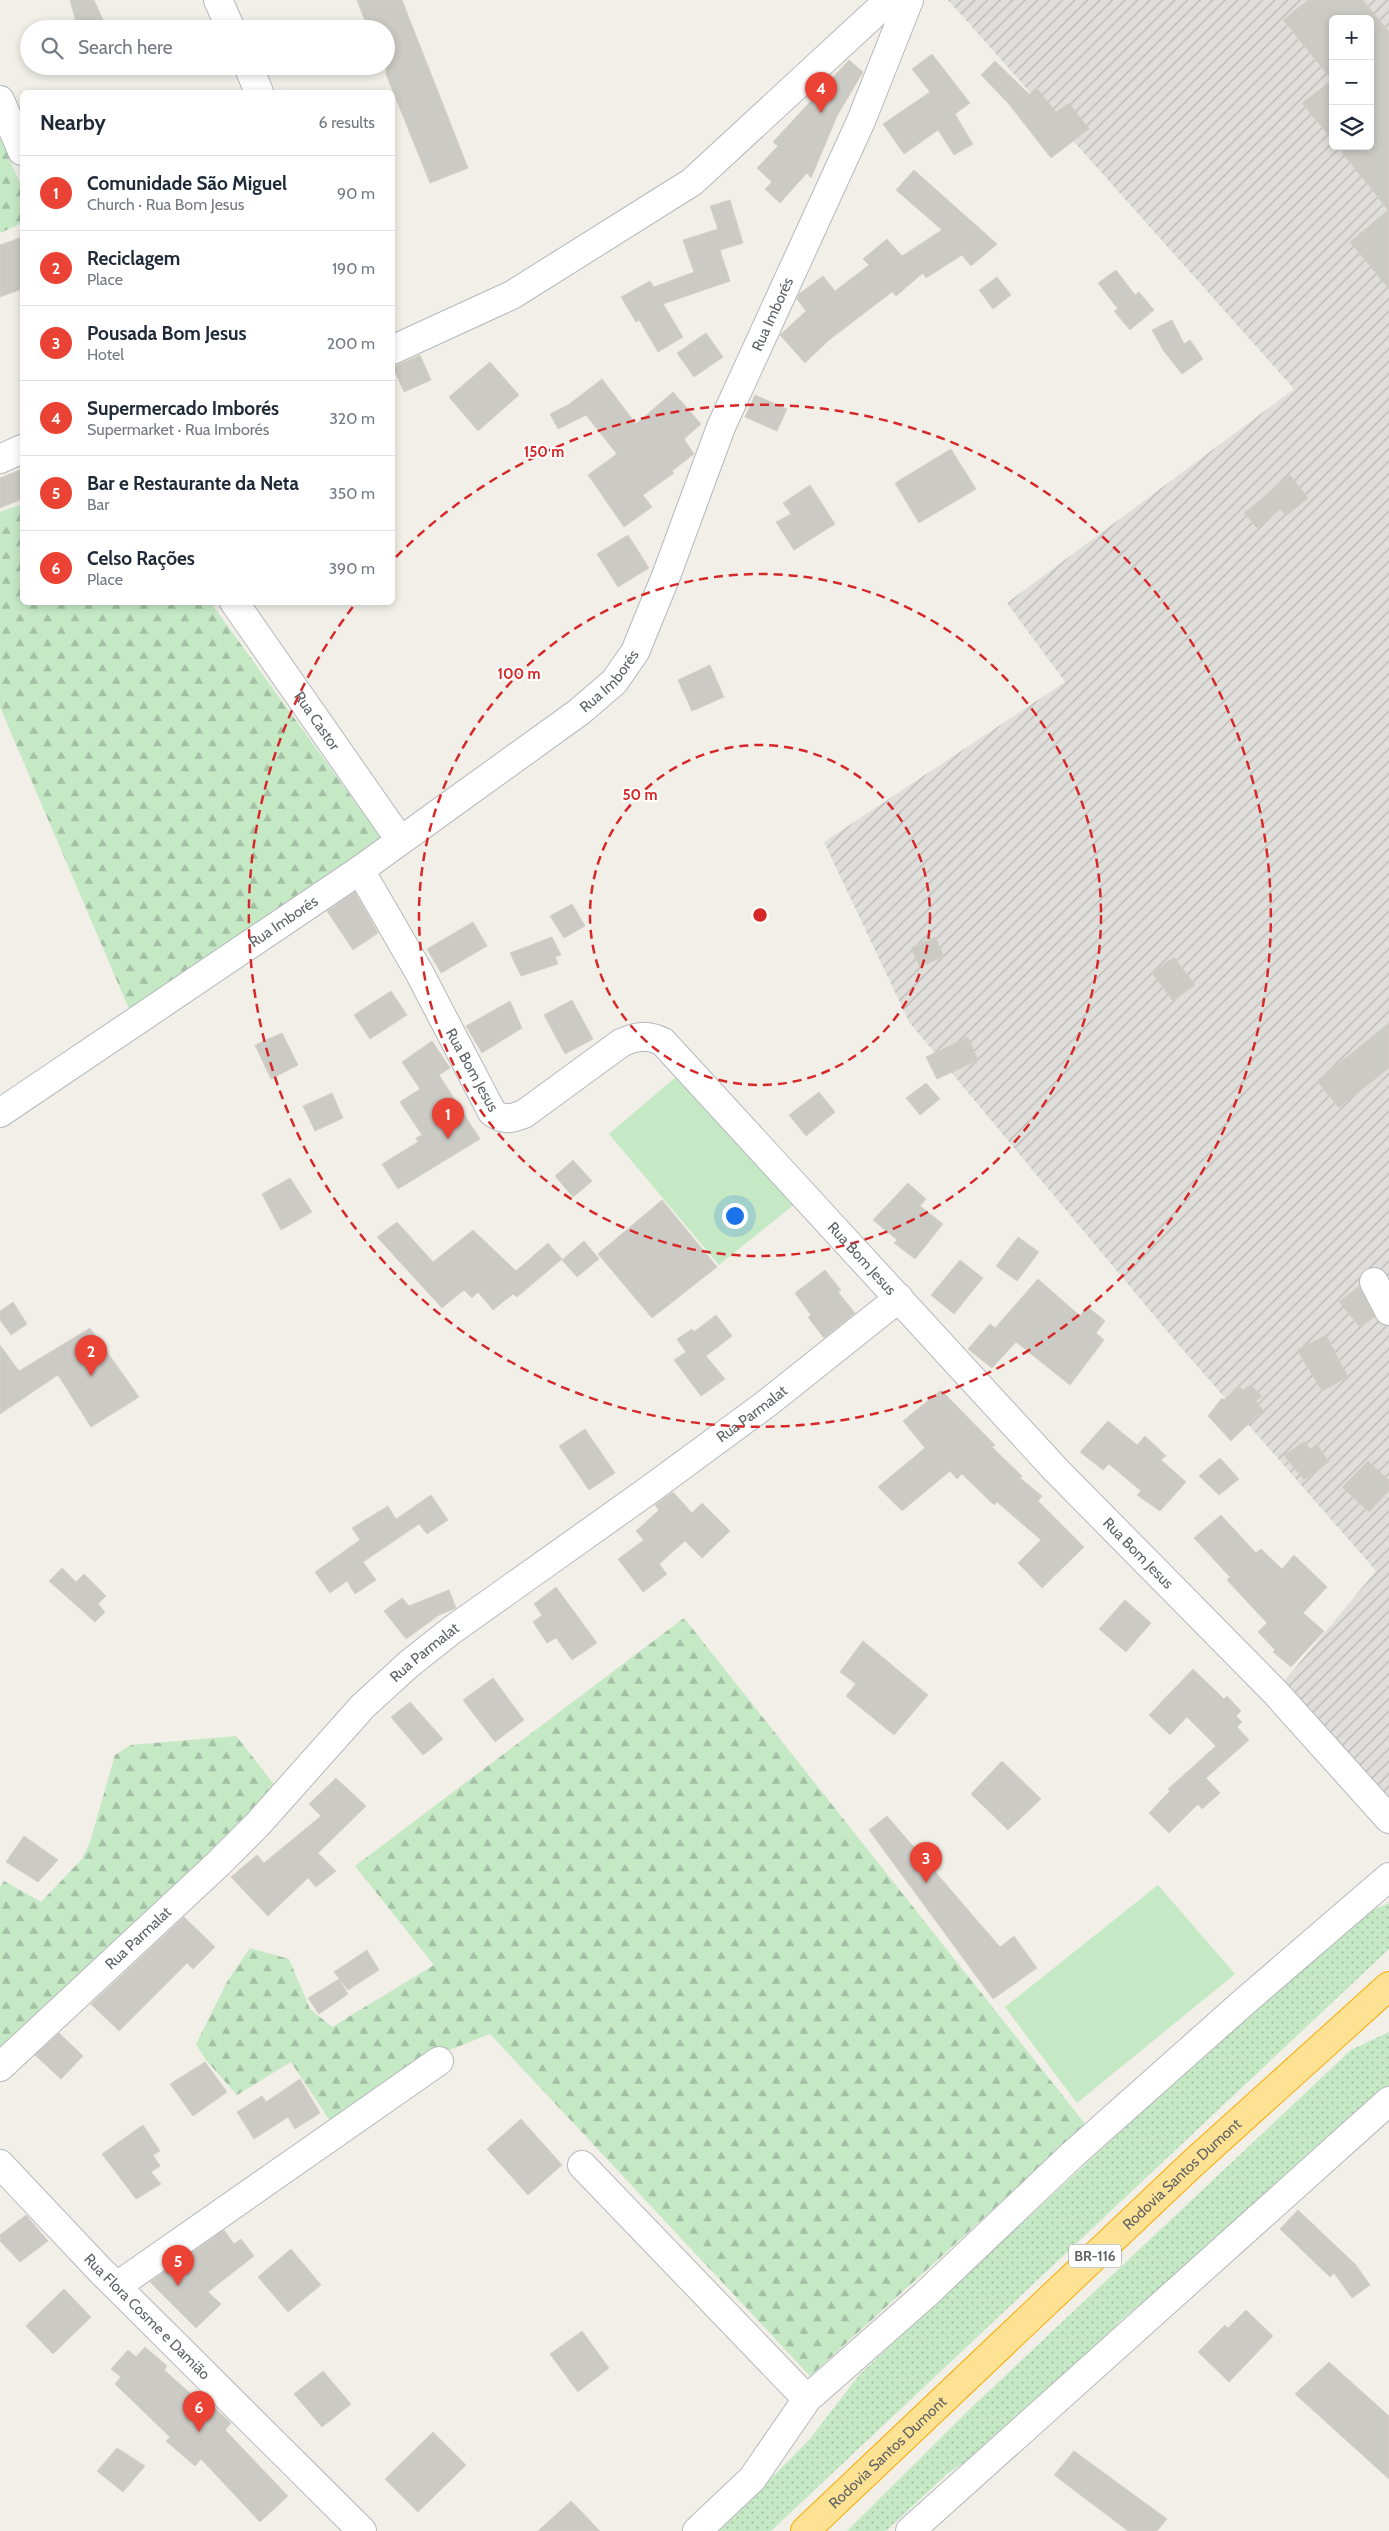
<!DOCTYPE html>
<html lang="en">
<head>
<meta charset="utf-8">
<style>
  :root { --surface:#fff; --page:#f2f2f3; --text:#1f2937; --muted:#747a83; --line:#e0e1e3; --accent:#ea4335 }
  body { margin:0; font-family:Cabin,sans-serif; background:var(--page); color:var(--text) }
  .controls { position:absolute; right:15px; top:15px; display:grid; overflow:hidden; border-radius:8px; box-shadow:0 2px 8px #0003 }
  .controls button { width:45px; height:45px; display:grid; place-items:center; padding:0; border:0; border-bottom:1px solid var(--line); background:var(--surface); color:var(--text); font:25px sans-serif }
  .you { position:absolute; left:734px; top:1215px; width:18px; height:18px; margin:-12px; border:4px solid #fff; border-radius:50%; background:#1a73e8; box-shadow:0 0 0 8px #1a73e833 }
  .badge { display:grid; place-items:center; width:32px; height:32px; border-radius:50%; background:var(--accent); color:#fff; font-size:16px; font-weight:700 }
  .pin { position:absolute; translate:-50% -41px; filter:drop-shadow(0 1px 2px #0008) }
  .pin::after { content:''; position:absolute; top:26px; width:18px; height:15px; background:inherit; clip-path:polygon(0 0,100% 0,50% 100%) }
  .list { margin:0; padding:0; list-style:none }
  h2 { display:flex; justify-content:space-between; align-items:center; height:65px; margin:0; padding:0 20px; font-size:21px }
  h2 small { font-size:16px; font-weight:400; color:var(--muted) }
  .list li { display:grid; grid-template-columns:32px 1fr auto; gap:15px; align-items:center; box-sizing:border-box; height:75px; padding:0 20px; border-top:1px solid var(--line) }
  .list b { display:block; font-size:19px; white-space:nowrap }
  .list p { margin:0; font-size:16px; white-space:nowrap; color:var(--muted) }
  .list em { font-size:16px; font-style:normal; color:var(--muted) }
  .icon { flex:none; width:28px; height:28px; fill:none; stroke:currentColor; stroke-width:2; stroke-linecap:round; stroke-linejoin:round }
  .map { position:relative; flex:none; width:1389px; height:2531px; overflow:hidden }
  .search { position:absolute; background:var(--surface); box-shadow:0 2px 8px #0003; left:20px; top:20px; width:375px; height:55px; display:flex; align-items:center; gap:12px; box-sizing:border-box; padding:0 18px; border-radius:28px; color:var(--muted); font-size:19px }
  .panel { position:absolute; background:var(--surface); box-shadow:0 2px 8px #0003; left:20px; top:90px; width:375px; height:515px; border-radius:8px }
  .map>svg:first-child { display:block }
  .industrial { fill:url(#industrial-furrows); fill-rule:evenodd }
  .grass { fill:url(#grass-dots) }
  .forest { fill:url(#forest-firs) }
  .pitch { fill:#c5e8c5 }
  .building { fill:#cccac5; stroke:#d6d1c6 }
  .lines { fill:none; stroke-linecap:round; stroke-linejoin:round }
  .minor-casing { stroke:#b5b8bc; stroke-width:30 }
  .highway-casing { stroke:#f9ab00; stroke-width:30 }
  .minor { stroke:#fff; stroke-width:28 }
  .highway { stroke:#fde293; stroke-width:28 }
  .ring { fill:none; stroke:#d62828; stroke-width:2.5; stroke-dasharray:9 6 }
  .labels { text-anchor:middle; stroke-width:4; stroke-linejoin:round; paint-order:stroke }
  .shield { fill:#fff; stroke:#8f9295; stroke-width:1 }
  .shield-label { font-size:14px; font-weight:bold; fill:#5f6368 }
  .street-label { font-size:15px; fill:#5f6368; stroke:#fff }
  .centre { fill:#d62828; stroke:#fff; stroke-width:2.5 }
  .ring-label { font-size:15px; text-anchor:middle; font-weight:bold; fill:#d62828; stroke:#fff; stroke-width:4; stroke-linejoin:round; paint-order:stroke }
</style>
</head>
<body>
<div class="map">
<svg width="1389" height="2531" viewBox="0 0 1389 2531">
  <defs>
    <pattern id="industrial-furrows" width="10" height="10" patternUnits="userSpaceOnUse" patternTransform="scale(1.25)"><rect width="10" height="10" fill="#e0deda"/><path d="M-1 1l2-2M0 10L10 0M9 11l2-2" fill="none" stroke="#b9b8b5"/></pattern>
    <pattern id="grass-dots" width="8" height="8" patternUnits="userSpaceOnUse" patternTransform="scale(1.25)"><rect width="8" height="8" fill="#c5e8c5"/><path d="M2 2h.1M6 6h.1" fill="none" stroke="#a3c0a4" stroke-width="1.8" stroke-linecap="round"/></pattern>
    <pattern id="forest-firs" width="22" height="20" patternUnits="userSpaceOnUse" patternTransform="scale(1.25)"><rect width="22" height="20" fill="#c5e8c5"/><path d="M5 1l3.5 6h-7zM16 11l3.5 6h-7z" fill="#a3c0a4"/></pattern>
  </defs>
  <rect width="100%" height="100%" fill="#f1efe8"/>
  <path class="industrial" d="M 948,0 L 1389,0 L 1389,1806 L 1275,1692 L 1376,1571 L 1177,1343 L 909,1022 L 824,842 L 1065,682 L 1007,603 L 1294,389 ZM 1333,19 L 1370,19 L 1370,146 L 1333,146 Z"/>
  <path class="grass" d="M 1389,1903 L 1389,1949 L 771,2531 L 719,2531 L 810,2439 L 859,2375 L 1256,2005 L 1303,1964 L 1373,1910 Z
    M 1389,2032 L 1389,2099 L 1120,2321 L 1078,2368 L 992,2444 L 947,2474 L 886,2531 L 847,2531 L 971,2408 L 1351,2050 Z"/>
  <path class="forest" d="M 0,137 L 22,188 L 22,223 L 0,233 Z
    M 22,504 L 22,602 L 211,603 L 384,842 L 129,1009 L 0,707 L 0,512 Z
    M 684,1618 L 1086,2125 L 810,2376 L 490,2034 L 434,2056 L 334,2127 L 291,2062 L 237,2095 L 206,2060 L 196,2044 L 227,1982 L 250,1948 L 289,1959 L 310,2009 L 332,2027 L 434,1965 L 355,1866 Z
    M 236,1736 L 277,1788 L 0,2055 L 0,1887 L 4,1881 L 41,1902 L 82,1859 L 90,1842 L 115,1755 L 131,1745 Z"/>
  <path class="pitch" d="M 684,1070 L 796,1203 L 719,1265 L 609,1134 Z
    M 1158,1885 L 1235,1974 L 1077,2103 L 1005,2007 Z"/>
  <path class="building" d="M 70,0 L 94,0 L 107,29 L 78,29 Z
    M 357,0 L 402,0 L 468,168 L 430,183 L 386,74 L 386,29 L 368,29 Z
    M 1308,0 L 1363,0 L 1389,32 L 1389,289 L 1350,242 L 1388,210 L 1337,146 L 1370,146 L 1370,19 L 1333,19 L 1333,141 L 1302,103 L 1332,80 L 1283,20 Z
    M 932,54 L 970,103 L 955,114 L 973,144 L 954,155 L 938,130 L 904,154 L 883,124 L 930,92 L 912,69 Z
    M 849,60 L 863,72 L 837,116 L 811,178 L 807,173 L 780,203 L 765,189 L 772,182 L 757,168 L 778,146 L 773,142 Z
    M 995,61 L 1029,94 L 1037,88 L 1056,112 L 1069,103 L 1089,129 L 1051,158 L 1008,103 L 981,75 Z
    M 914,170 L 997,244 L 971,266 L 962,255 L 926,278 L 923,273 L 896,296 L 892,292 L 829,340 L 805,363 L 780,335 L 806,311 L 797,299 L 799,294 L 823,276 L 835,291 L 869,265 L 863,259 L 887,239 L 902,256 L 942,230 L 896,190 Z
    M 730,200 L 743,243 L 720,250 L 730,281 L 663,304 L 683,337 L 658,352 L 639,320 L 636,322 L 621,297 L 650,281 L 654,287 L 694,272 L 683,240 L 718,229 L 710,206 Z
    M 22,237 L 22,289 L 0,297 L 0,245 Z
    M 1116,270 L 1135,295 L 1139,292 L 1154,310 L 1130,330 L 1114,311 L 1118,309 L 1098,283 Z
    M 997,277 L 1011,295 L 993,309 L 979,290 Z
    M 1172,320 L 1184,344 L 1190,340 L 1203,359 L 1182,374 L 1163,350 L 1152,330 Z
    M 706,333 L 723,357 L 694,377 L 677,353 Z
    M 420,355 L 431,380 L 404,392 L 393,367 Z
    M 490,362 L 519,395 L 478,431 L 449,397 Z
    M 602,379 L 636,424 L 673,392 L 701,424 L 684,439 L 694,454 L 672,471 L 674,473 L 643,495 L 652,507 L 624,527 L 588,475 L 617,454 L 586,415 L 558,429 L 550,414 L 568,405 Z
    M 755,395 L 787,409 L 777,431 L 745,417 Z
    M 951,449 L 976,489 L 919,523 L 895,483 Z
    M 22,469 L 22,499 L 0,508 L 0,478 Z
    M 1290,475 L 1308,498 L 1286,516 L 1280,509 L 1257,528 L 1244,513 Z
    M 810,485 L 835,524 L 794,550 L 776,522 L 791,514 L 783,503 Z
    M 628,535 L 649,568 L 618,587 L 597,554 Z
    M 710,665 L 724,697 L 692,711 L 678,680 Z
    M 355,892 L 378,933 L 353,950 L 327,911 Z
    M 572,904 L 585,926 L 564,938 L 550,916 Z
    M 473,922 L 487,946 L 441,973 L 427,949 Z
    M 552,937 L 561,955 L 555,957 L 558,964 L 521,976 L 510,953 Z
    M 935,937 L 944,956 L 920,967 L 911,948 Z
    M 1174,957 L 1195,985 L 1173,1001 L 1152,973 Z
    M 391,991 L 407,1015 L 370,1039 L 354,1015 Z
    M 572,1000 L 593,1039 L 565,1054 L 544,1015 Z
    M 510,1001 L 522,1028 L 482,1053 L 466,1026 Z
    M 1389,1023 L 1389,1068 L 1339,1108 L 1317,1081 Z
    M 282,1033 L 298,1065 L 271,1079 L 255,1045 Z
    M 968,1037 L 978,1060 L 937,1079 L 926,1057 Z
    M 432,1041 L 450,1068 L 439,1075 L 480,1139 L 398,1189 L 382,1164 L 418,1142 L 416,1138 L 422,1135 L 400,1102 L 420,1089 L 402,1062 Z
    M 926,1083 L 940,1099 L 920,1115 L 906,1098 Z
    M 819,1092 L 835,1112 L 806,1136 L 789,1115 Z
    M 332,1093 L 343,1118 L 315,1131 L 303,1106 Z
    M 573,1160 L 592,1181 L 573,1197 L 555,1176 Z
    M 290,1178 L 312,1212 L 281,1230 L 262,1194 Z
    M 908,1183 L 926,1199 L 920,1206 L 943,1224 L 915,1259 L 894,1243 L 897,1240 L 873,1220 Z
    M 662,1200 L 717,1267 L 652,1318 L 598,1254 Z
    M 397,1222 L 433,1262 L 473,1230 L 516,1271 L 548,1243 L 562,1259 L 517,1297 L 513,1294 L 493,1310 L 478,1292 L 472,1298 L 464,1290 L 442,1308 L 377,1237 Z
    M 1018,1237 L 1039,1252 L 1017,1281 L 996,1266 Z
    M 584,1241 L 599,1259 L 577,1277 L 562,1260 Z
    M 960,1260 L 983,1278 L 954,1314 L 931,1295 Z
    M 825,1270 L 841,1290 L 838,1292 L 855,1313 L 824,1338 L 808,1317 L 811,1315 L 795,1293 Z
    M 1038,1279 L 1080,1316 L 1087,1306 L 1105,1321 L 1096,1333 L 1104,1340 L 1070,1385 L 1016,1342 L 992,1368 L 968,1349 L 990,1324 L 995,1328 Z
    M 1359,1286 L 1375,1317 L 1360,1327 L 1339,1302 Z
    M 13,1302 L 27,1324 L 11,1335 L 0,1320 L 0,1311 Z
    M 716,1315 L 732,1336 L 706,1356 L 725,1379 L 701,1396 L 674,1360 L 686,1352 L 677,1339 L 692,1329 L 694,1332 Z
    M 90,1328 L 139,1397 L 91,1427 L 58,1375 L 0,1414 L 0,1345 L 19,1371 Z
    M 1326,1335 L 1348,1377 L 1322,1391 L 1297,1350 Z
    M 1250,1385 L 1262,1396 L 1256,1401 L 1263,1410 L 1231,1441 L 1208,1416 L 1222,1398 L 1224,1400 L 1239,1386 L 1243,1390 Z
    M 941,1390 L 995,1445 L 992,1447 L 1022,1476 L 1020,1478 L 1042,1496 L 1038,1501 L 1084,1547 L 1042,1588 L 1018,1563 L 1041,1540 L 997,1502 L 994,1505 L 962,1474 L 957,1479 L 950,1471 L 902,1511 L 878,1487 L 925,1448 L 903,1421 Z
    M 1108,1421 L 1137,1445 L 1145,1436 L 1166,1456 L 1161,1460 L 1186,1482 L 1160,1511 L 1137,1495 L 1141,1491 L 1109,1464 L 1103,1470 L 1080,1452 Z
    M 585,1429 L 615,1473 L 589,1490 L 559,1446 Z
    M 1305,1441 L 1310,1449 L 1317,1444 L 1329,1462 L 1304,1480 L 1284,1455 Z
    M 1220,1458 L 1239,1479 L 1219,1495 L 1199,1476 Z
    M 1368,1461 L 1389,1480 L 1389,1491 L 1369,1512 L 1342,1487 Z
    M 673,1492 L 692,1513 L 702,1503 L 730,1531 L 702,1558 L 685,1541 L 659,1564 L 667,1574 L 643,1592 L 618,1559 L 644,1540 L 636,1531 L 659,1510 L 655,1505 Z
    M 431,1495 L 448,1520 L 427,1534 L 419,1524 L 363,1562 L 376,1580 L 355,1594 L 347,1581 L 330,1593 L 315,1572 L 360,1540 L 352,1528 L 388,1506 L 396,1519 Z
    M 1221,1515 L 1256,1553 L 1261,1549 L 1282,1569 L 1294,1555 L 1327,1587 L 1303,1613 L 1324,1631 L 1291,1667 L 1273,1652 L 1275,1650 L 1258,1632 L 1267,1623 L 1227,1580 L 1230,1577 L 1194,1538 Z
    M 62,1568 L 76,1582 L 84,1574 L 106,1596 L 98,1604 L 105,1612 L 95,1622 L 49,1581 Z
    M 556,1587 L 597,1643 L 572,1660 L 556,1638 L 547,1643 L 533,1622 L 542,1615 L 534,1604 Z
    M 449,1590 L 456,1608 L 439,1615 L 406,1639 L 384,1611 L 402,1598 L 409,1606 Z
    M 1125,1600 L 1151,1623 L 1126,1652 L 1099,1629 Z
    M 863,1641 L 928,1695 L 894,1735 L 846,1696 L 856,1684 L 840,1672 Z
    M 1193,1669 L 1224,1699 L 1227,1696 L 1241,1711 L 1236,1716 L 1242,1722 L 1237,1727 L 1249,1740 L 1206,1778 L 1220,1793 L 1202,1809 L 1198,1804 L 1169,1833 L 1149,1813 L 1170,1791 L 1168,1789 L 1216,1746 L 1187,1717 L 1170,1735 L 1149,1715 Z
    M 493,1678 L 524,1720 L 495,1742 L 463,1700 Z
    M 410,1702 L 443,1739 L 423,1755 L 391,1717 Z
    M 1002,1761 L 1041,1799 L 1008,1830 L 971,1794 Z
    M 336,1778 L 366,1806 L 318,1853 L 336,1871 L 316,1887 L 308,1878 L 268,1916 L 231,1877 L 257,1855 L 264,1863 L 321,1816 L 309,1804 Z
    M 887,1816 L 1000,1947 L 1014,1936 L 1037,1968 L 993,1999 L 869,1830 Z
    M 24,1836 L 58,1860 L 38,1882 L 6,1862 Z
    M 184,1917 L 215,1947 L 193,1969 L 187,1963 L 119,2031 L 91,2004 Z
    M 367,1950 L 379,1970 L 348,1990 L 334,1972 Z
    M 339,1979 L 348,1994 L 319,2014 L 308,1998 Z
    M 59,2033 L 83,2056 L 61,2079 L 35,2055 Z
    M 205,2062 L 227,2092 L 193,2116 L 170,2084 Z
    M 300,2079 L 320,2113 L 295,2129 L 288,2117 L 254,2139 L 237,2112 L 262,2096 L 266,2102 Z
    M 521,2119 L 562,2165 L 528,2195 L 487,2149 Z
    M 143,2125 L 160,2151 L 153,2155 L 160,2166 L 151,2172 L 161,2184 L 136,2199 L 102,2154 Z
    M 1298,2210 L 1356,2265 L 1370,2285 L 1352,2298 L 1334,2273 L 1330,2277 L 1280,2229 Z
    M 26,2215 L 48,2241 L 20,2262 L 0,2241 L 0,2235 Z
    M 224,2230 L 234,2244 L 241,2239 L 254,2256 L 208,2292 L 221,2304 L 196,2328 L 150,2282 Z
    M 291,2249 L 321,2285 L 288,2312 L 258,2277 Z
    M 64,2289 L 91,2317 L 53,2354 L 26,2326 Z
    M 1246,2310 L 1273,2336 L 1229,2382 L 1198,2352 L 1225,2325 L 1228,2328 Z
    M 582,2331 L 609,2368 L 578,2392 L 550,2354 Z
    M 145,2347 L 167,2366 L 164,2370 L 200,2402 L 204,2398 L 231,2423 L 225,2430 L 288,2496 L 260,2522 L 201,2459 L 195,2466 L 166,2441 L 170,2437 L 115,2384 L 121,2377 L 111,2369 L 128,2350 L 136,2357 Z
    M 1329,2362 L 1389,2416 L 1389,2479 L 1295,2394 Z
    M 323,2371 L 351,2404 L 322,2427 L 294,2394 Z
    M 433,2432 L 466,2465 L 418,2512 L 385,2479 Z
    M 117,2448 L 145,2466 L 123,2492 L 97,2471 Z
    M 1074,2451 L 1167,2519 L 1157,2531 L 1128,2531 L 1054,2475 Z
    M 571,2501 L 600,2531 L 538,2531 Z"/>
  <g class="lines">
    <g class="minor-casing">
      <g id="minor">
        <path d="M 218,0 L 231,29"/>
        <path d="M 248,66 L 259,92"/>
        <path d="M 0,100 L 22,151"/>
        <path d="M 392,350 L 512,295 L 692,182 L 889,0"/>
        <path d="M 0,459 L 22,449"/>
        <path id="s1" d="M 234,602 L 400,840"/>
        <path id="s2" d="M 360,870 L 419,972 L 492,1112 C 503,1121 511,1119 524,1114 L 621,1043 C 636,1036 647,1034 663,1042 L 1056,1470 L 1275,1692 L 1389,1819"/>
        <path id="s3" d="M 0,1113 L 360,870 L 579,712 L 614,682 L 635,652 L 666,576 L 721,427 L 861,121 L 909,0"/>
        <path d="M 1374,1282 L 1389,1311"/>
        <path id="s4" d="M 0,2067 L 219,1863 L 257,1825 L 363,1706 L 409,1664 L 452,1630 L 649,1490 L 766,1404 L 899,1298"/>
        <path id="s5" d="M 0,2164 L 100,2270 L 362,2531"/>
        <path d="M 582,2165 L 807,2399"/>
        <path d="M 117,2286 L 439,2061"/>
        <path d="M 697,2531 L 752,2479 L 807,2399 L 925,2295 L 1072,2155 L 1244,2002 L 1389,1877"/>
        <path d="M 910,2531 L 1389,2101"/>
      </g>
    </g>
    <g class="highway-casing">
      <g id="highway">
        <path id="s6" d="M 805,2531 L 1192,2164 L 1389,1986"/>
      </g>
    </g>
    <use href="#minor" class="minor"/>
    <use href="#highway" class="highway"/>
  </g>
  <g class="ring">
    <circle cx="760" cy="915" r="170"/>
    <circle cx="760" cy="915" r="341"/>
    <path d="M396 557A511 511 0 1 1 355 604"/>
  </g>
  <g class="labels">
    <rect class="shield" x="1069" y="2244.5" width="52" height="23" rx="4"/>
    <g class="shield-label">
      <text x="1095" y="2261">BR-116</text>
    </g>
    <g class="street-label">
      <text dy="5" stroke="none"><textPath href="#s3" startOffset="1152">Rua Imborés</textPath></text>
      <text dy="5" stroke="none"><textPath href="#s3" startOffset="748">Rua Imborés</textPath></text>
      <text dy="5" stroke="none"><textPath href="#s1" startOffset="145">Rua Castor</textPath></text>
      <text dy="5" stroke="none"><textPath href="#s3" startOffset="342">Rua Imborés</textPath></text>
      <text transform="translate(472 1070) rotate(61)" y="5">Rua Bom Jesus</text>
      <text dy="5" stroke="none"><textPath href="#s2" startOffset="768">Rua Bom Jesus</textPath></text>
      <text dy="5" stroke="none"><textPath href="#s4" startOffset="999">Rua Parmalat</textPath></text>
      <text dy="5" stroke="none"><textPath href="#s2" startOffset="1172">Rua Bom Jesus</textPath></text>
      <text dy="5" stroke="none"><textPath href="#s4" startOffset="594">Rua Parmalat</textPath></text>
      <text dy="5" stroke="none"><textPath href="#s4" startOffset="189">Rua Parmalat</textPath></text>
      <text dy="5" stroke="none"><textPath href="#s6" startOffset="519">Rodovia Santos Dumont</textPath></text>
      <text dy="5" stroke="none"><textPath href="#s5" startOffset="212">Rua Flora Cosme e Damião</textPath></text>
      <text dy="5" stroke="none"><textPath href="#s6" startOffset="114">Rodovia Santos Dumont</textPath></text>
    </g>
  </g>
  <circle cx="760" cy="915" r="8" class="centre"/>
  <g class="ring-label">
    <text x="544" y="457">150 m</text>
    <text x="519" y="679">100 m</text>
    <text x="640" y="800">50 m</text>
  </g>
</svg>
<div class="controls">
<button>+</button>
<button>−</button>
<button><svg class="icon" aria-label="layers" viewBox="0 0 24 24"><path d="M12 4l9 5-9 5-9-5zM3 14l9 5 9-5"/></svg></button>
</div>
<div class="you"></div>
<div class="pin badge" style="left:448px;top:1139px">1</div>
<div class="pin badge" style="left:91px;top:1376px">2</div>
<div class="pin badge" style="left:926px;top:1883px">3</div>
<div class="pin badge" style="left:821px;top:113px">4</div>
<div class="pin badge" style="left:178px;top:2286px">5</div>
<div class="pin badge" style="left:199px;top:2432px">6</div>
<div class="search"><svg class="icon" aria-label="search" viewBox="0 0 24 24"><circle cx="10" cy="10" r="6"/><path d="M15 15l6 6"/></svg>Search here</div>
<section class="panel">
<h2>Nearby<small>6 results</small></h2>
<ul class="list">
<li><span class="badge">1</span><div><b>Comunidade São Miguel</b><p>Church · Rua Bom Jesus</p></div><em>90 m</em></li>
<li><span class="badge">2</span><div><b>Reciclagem</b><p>Place</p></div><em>190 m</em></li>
<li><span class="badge">3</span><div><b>Pousada Bom Jesus</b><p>Hotel</p></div><em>200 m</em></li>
<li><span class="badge">4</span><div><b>Supermercado Imborés</b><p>Supermarket · Rua Imborés</p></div><em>320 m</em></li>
<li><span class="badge">5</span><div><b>Bar e Restaurante da Neta</b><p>Bar</p></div><em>350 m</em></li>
<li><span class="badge">6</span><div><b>Celso Rações</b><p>Place</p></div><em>390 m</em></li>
</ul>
</section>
</div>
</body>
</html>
